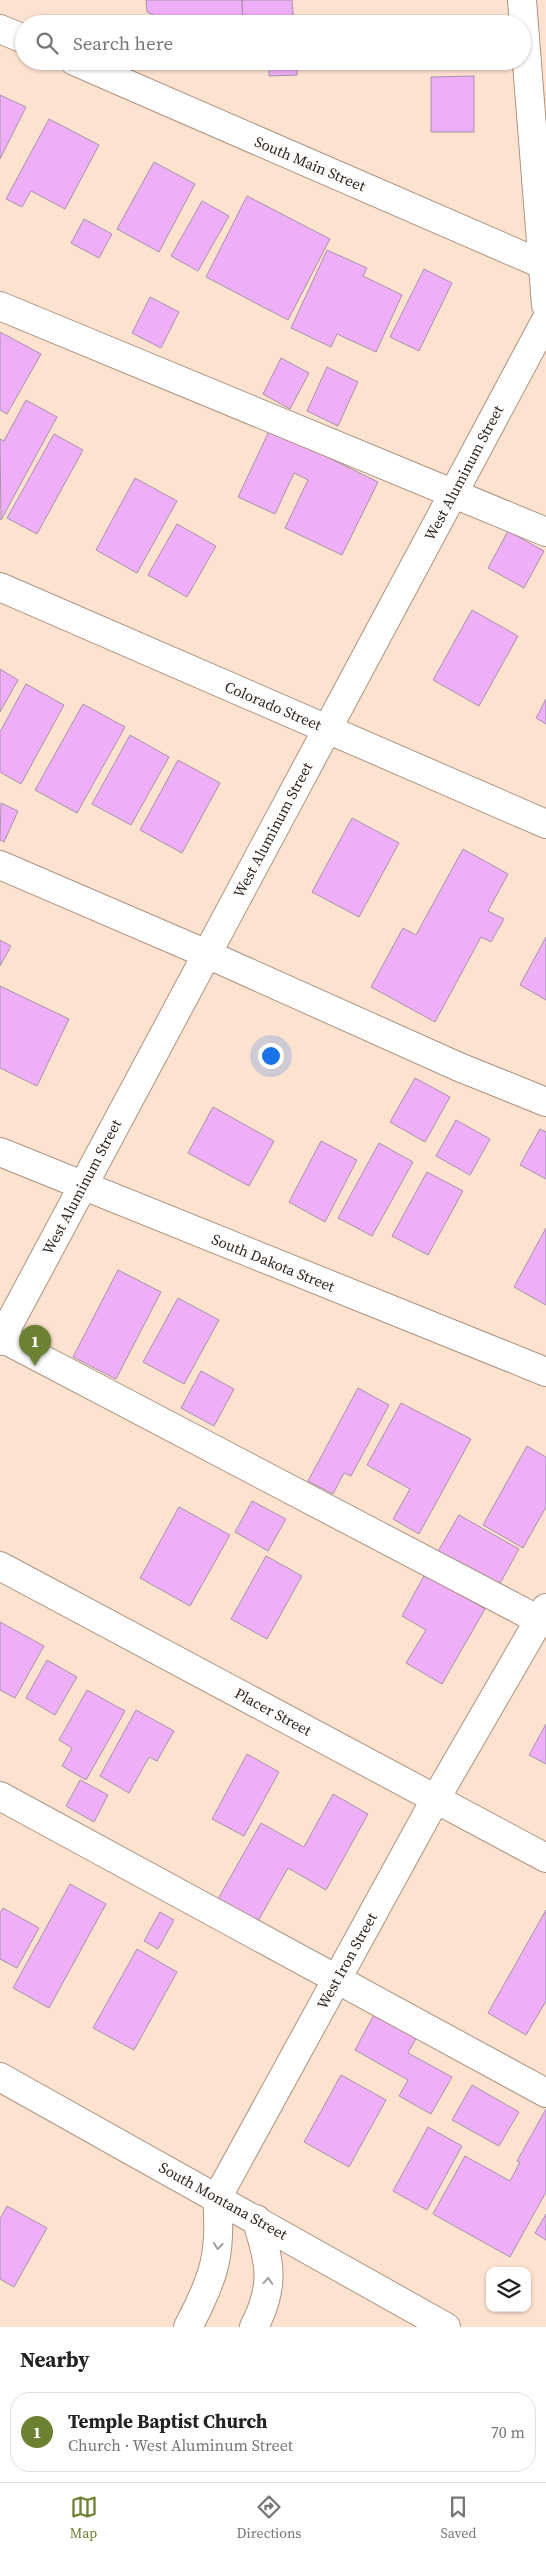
<!DOCTYPE html>
<html lang="en">
<head>
<meta charset="utf-8">
<style>
  :root { --surface:#fff; --page:#f2f2f2; --text:#222; --muted:#767676; --line:#e0e0e0; --accent:#6c8132 }
  body { margin:0; font-family:"Source Serif 4",serif; background:var(--page); color:var(--text) }
  .controls { position:absolute; right:15px; bottom:15px; display:grid; overflow:hidden; border-radius:10px; box-shadow:0 1px 4px #0004 }
  .controls button { width:45px; height:45px; display:grid; place-items:center; padding:0; border:0; border-bottom:1px solid var(--line); background:var(--surface); color:var(--text); font:25px sans-serif }
  .you { position:absolute; left:270px; top:1055px; width:18px; height:18px; margin:-12px; border:4px solid #fff; border-radius:50%; background:#1a73e8; box-shadow:0 0 0 8px #1a73e833 }
  .badge { display:grid; place-items:center; width:32px; height:32px; border-radius:50%; background:var(--accent); color:#fff; font-size:16px; font-weight:700 }
  .pin { position:absolute; translate:-50% -41px; filter:drop-shadow(0 1px 2px #0008) }
  .pin::after { content:''; position:absolute; top:26px; width:18px; height:15px; background:inherit; clip-path:polygon(0 0,100% 0,50% 100%) }
  .list { margin:0; padding:0; list-style:none }
  h2 { display:flex; justify-content:space-between; align-items:center; height:65px; margin:0; padding:0 20px; font-size:21px }
  h2 small { font-size:16px; font-weight:400; color:var(--muted) }
  .list li { display:grid; grid-template-columns:32px 1fr auto; gap:15px; align-items:center; box-sizing:border-box; height:80px; margin:0 10px 10px; padding:0 10px; border:1px solid var(--line); border-radius:20px }
  .list b { display:block; font-size:19px; white-space:nowrap }
  .list p { margin:0; font-size:16px; white-space:nowrap; color:var(--muted) }
  .list em { font-size:16px; font-style:normal; color:var(--muted) }
  .icon { flex:none; width:28px; height:28px; fill:none; stroke:currentColor; stroke-width:2; stroke-linecap:round; stroke-linejoin:round }
  .map { position:relative; flex:none; width:546px; height:2327px; overflow:hidden }
  .search { position:absolute; background:var(--surface); box-shadow:0 1px 4px #0004; left:15px; right:15px; top:15px; height:55px; display:flex; align-items:center; gap:12px; box-sizing:border-box; padding:0 18px; border-radius:28px; color:var(--muted); font-size:19px }
  .sheet { height:155px; background:var(--surface) }
  nav { display:flex; justify-content:space-around; align-items:center; box-sizing:border-box; height:70px; border-top:1px solid var(--line); background:var(--surface); font-size:14px; color:var(--muted) }
  nav a { display:grid; justify-items:center; gap:2px }
  nav .on { color:var(--accent) }
  .map>svg:first-child { display:block }
  .building { fill:#efaef8; stroke:#a693a9 }
  .lines { fill:none; stroke-linecap:round; stroke-linejoin:round }
  .minor-casing { stroke:#ab9382; stroke-width:30 }
  .major-casing { stroke:#ab9382; stroke-width:30 }
  .minor { stroke:#fff; stroke-width:28 }
  .major { stroke:#fff; stroke-width:28 }
  .oneway { stroke:#a29e9b }
  .labels { text-anchor:middle; stroke-width:5; stroke-linejoin:round; paint-order:stroke }
  .street-label { font-size:15px; fill:#312720; stroke:#fff }
</style>
</head>
<body>
<div class="map">
<svg width="546" height="2327" viewBox="0 0 546 2327">
  <rect width="100%" height="100%" fill="#fde2d0"/>
  <path class="building" d="M 146,0 L 242,0 L 243,24 L 172,24 L 147,12 Z
    M 242,0 L 292,0 L 294,24 L 243,24 Z
    M 269,61 L 297,61 L 297,75 L 269,76 Z
    M 474,76 L 474,132 L 431,132 L 431,77 Z
    M 0,95 L 26,107 L 0,159 Z
    M 49,119 L 99,145 L 65,209 L 31,191 L 22,207 L 6,199 Z
    M 154,162 L 195,184 L 159,252 L 117,229 Z
    M 247,196 L 330,239 L 288,320 L 206,277 Z
    M 202,201 L 229,216 L 198,271 L 171,256 Z
    M 84,219 L 112,234 L 99,258 L 71,243 Z
    M 327,250 L 367,268 L 363,276 L 402,295 L 376,352 L 337,334 L 331,347 L 291,328 Z
    M 424,269 L 452,283 L 419,351 L 390,337 Z
    M 150,297 L 179,312 L 161,348 L 132,333 Z
    M 0,332 L 41,354 L 7,414 L 0,410 Z
    M 281,358 L 309,373 L 290,409 L 263,394 Z
    M 327,367 L 358,382 L 338,426 L 307,411 Z
    M 26,400 L 57,417 L 1,520 L 0,439 L 4,441 Z
    M 270,429 L 378,482 L 342,555 L 285,528 L 308,480 L 294,473 L 275,514 L 238,497 Z
    M 54,434 L 83,450 L 37,534 L 7,518 Z
    M 135,478 L 177,501 L 137,573 L 96,550 Z
    M 177,524 L 216,546 L 187,597 L 148,575 Z
    M 508,531 L 544,551 L 524,588 L 488,568 Z
    M 472,610 L 518,636 L 479,706 L 433,680 Z
    M 0,669 L 18,680 L 0,712 Z
    M 26,684 L 64,705 L 21,784 L 0,772 L 0,732 Z
    M 546,699 L 546,724 L 536,718 Z
    M 83,704 L 125,727 L 77,813 L 35,790 Z
    M 130,735 L 169,757 L 131,825 L 92,804 Z
    M 178,760 L 220,783 L 182,853 L 140,830 Z
    M 1,803 L 18,811 L 4,842 L 0,840 Z
    M 352,818 L 399,843 L 359,917 L 312,892 Z
    M 463,849 L 508,874 L 488,911 L 504,919 L 491,942 L 481,937 L 435,1022 L 371,987 L 403,928 L 416,935 Z
    M 546,937 L 546,1000 L 520,985 Z
    M 0,940 L 11,946 L 0,966 Z
    M 0,986 L 69,1019 L 37,1086 L 0,1068 Z
    M 415,1078 L 450,1097 L 425,1142 L 390,1122 Z
    M 213,1107 L 274,1141 L 249,1186 L 188,1153 Z
    M 456,1120 L 490,1139 L 470,1175 L 436,1156 Z
    M 540,1129 L 546,1132 L 546,1179 L 520,1165 Z
    M 321,1141 L 357,1160 L 325,1222 L 289,1202 Z
    M 379,1143 L 413,1162 L 372,1236 L 338,1218 Z
    M 427,1172 L 463,1191 L 428,1255 L 392,1236 Z
    M 546,1228 L 546,1305 L 514,1287 Z
    M 118,1270 L 161,1292 L 116,1379 L 73,1357 Z
    M 178,1298 L 219,1320 L 184,1384 L 143,1362 Z
    M 201,1371 L 234,1389 L 214,1426 L 181,1408 Z
    M 358,1388 L 389,1405 L 351,1476 L 344,1473 L 333,1494 L 308,1481 Z
    M 401,1403 L 471,1439 L 419,1534 L 393,1519 L 410,1489 L 367,1465 Z
    M 527,1446 L 546,1457 L 546,1507 L 523,1548 L 483,1525 Z
    M 252,1501 L 286,1519 L 268,1551 L 235,1532 Z
    M 179,1507 L 230,1535 L 190,1606 L 140,1578 Z
    M 459,1515 L 519,1549 L 498,1587 L 437,1553 Z
    M 266,1556 L 302,1576 L 267,1639 L 231,1619 Z
    M 425,1574 L 485,1609 L 442,1684 L 406,1663 L 426,1630 L 402,1616 Z
    M 0,1622 L 44,1646 L 15,1698 L 0,1690 Z
    M 47,1660 L 77,1677 L 55,1715 L 26,1698 Z
    M 87,1690 L 125,1711 L 86,1780 L 62,1766 L 72,1748 L 59,1740 Z
    M 136,1710 L 174,1731 L 157,1761 L 149,1757 L 129,1793 L 100,1776 Z
    M 546,1724 L 546,1764 L 529,1755 Z
    M 247,1754 L 279,1772 L 244,1836 L 212,1819 Z
    M 80,1780 L 108,1795 L 94,1822 L 66,1806 Z
    M 333,1794 L 368,1814 L 326,1890 L 288,1868 L 258,1921 L 218,1899 L 261,1823 L 304,1847 Z
    M 70,1884 L 106,1904 L 49,2008 L 13,1988 Z
    M 3,1908 L 39,1928 L 17,1968 L 0,1959 L 0,1913 Z
    M 546,1910 L 546,2001 L 526,2035 L 488,2013 Z
    M 160,1912 L 174,1920 L 158,1949 L 144,1941 Z
    M 137,1949 L 177,1972 L 134,2050 L 93,2028 Z
    M 377,2009 L 419,2033 L 408,2053 L 452,2077 L 431,2114 L 399,2096 L 408,2080 L 355,2050 Z
    M 341,2075 L 386,2100 L 349,2167 L 304,2142 Z
    M 472,2085 L 519,2112 L 499,2146 L 452,2120 Z
    M 546,2109 L 546,2192 L 510,2257 L 433,2214 L 465,2156 L 510,2181 L 520,2162 L 517,2161 Z
    M 428,2127 L 462,2146 L 427,2210 L 393,2191 Z
    M 7,2206 L 47,2228 L 14,2287 L 0,2279 L 0,2219 Z
    M 546,2214 L 546,2240 L 535,2233 Z"/>
  <g class="lines">
    <g class="minor-casing">
      <path id="minor" d="M 522,0 L 546,305
        M 0,306 L 546,532
        M 0,587 L 546,824
        M 0,865 L 207,954 L 459,1067 L 546,1102
        M 0,1152 L 546,1372
        M 2,1338 L 539,1620
        M 0,1341 L 546,320
        M 0,1566 L 546,1858
        M 0,1796 L 546,2093
        M 217,2198 L 435,1800 L 546,1608"/>
    </g>
    <g class="major-casing">
      <path id="major" d="M 0,29 L 24,39
        M 74,61 L 546,266
        M 0,2077 L 446,2327
        M 188,2327 C 214,2278 222,2254 217,2198
        M 254,2327 C 276,2285 270,2261 256,2219"/>
    </g>
    <use href="#minor" class="minor"/>
    <use href="#major" class="major"/>
  </g>
  <defs><path id="oneway-chevron" d="M-2-3.5L2.5 0L-2 3.5" fill="none" stroke-width="1.6" stroke-linecap="round" stroke-linejoin="round" transform="scale(1.25)"/></defs>
  <g class="oneway">
    <use href="#oneway-chevron" transform="translate(218 2246) rotate(97)"/>
    <use href="#oneway-chevron" transform="translate(268 2281) rotate(-86)"/>
  </g>
  <g class="labels">
    <g class="street-label">
      <text transform="translate(310 164) rotate(23)" y="5">South Main Street</text>
      <text transform="translate(464 473) rotate(-62)" y="5">West Aluminum Street</text>
      <text transform="translate(273 706) rotate(23)" y="5">Colorado Street</text>
      <text transform="translate(273 830) rotate(-62)" y="5">West Aluminum Street</text>
      <text transform="translate(82 1187) rotate(-62)" y="5">West Aluminum Street</text>
      <text transform="translate(273 1263) rotate(22)" y="5">South Dakota Street</text>
      <text transform="translate(273 1712) rotate(28)" y="5">Placer Street</text>
      <text transform="translate(347 1961) rotate(-61)" y="5">West Iron Street</text>
      <text transform="translate(223 2201) rotate(29)" y="5">South Montana Street</text>
    </g>
  </g>
</svg>
<div class="controls">
<button><svg class="icon" aria-label="layers" viewBox="0 0 24 24"><path d="M12 4l9 5-9 5-9-5zM3 14l9 5 9-5"/></svg></button>
</div>
<div class="you"></div>
<div class="pin badge" style="left:35px;top:1366px">1</div>
<div class="search"><svg class="icon" aria-label="search" viewBox="0 0 24 24"><circle cx="10" cy="10" r="6"/><path d="M15 15l6 6"/></svg>Search here</div>
</div>
<section class="sheet">
<h2>Nearby<small></small></h2>
<ul class="list">
<li><span class="badge">1</span><div><b>Temple Baptist Church</b><p>Church · West Aluminum Street</p></div><em>70 m</em></li>
</ul>
</section>
<nav>
<a class="on"><svg class="icon" aria-label="map" viewBox="0 0 24 24"><path d="M3 6l6-2 6 2 6-2v14l-6 2-6-2-6 2zM9 4v14M15 6v14"/></svg>Map</a>
<a><svg class="icon" aria-label="directions" viewBox="0 0 24 24"><path d="M12 3l9 9-9 9-9-9zM9 14v-3h6M13 9l2 2-2 2"/></svg>Directions</a>
<a><svg class="icon" aria-label="saved" viewBox="0 0 24 24"><path d="M7 4h10v16l-5-4-5 4z"/></svg>Saved</a>
</nav>
</body>
</html>
